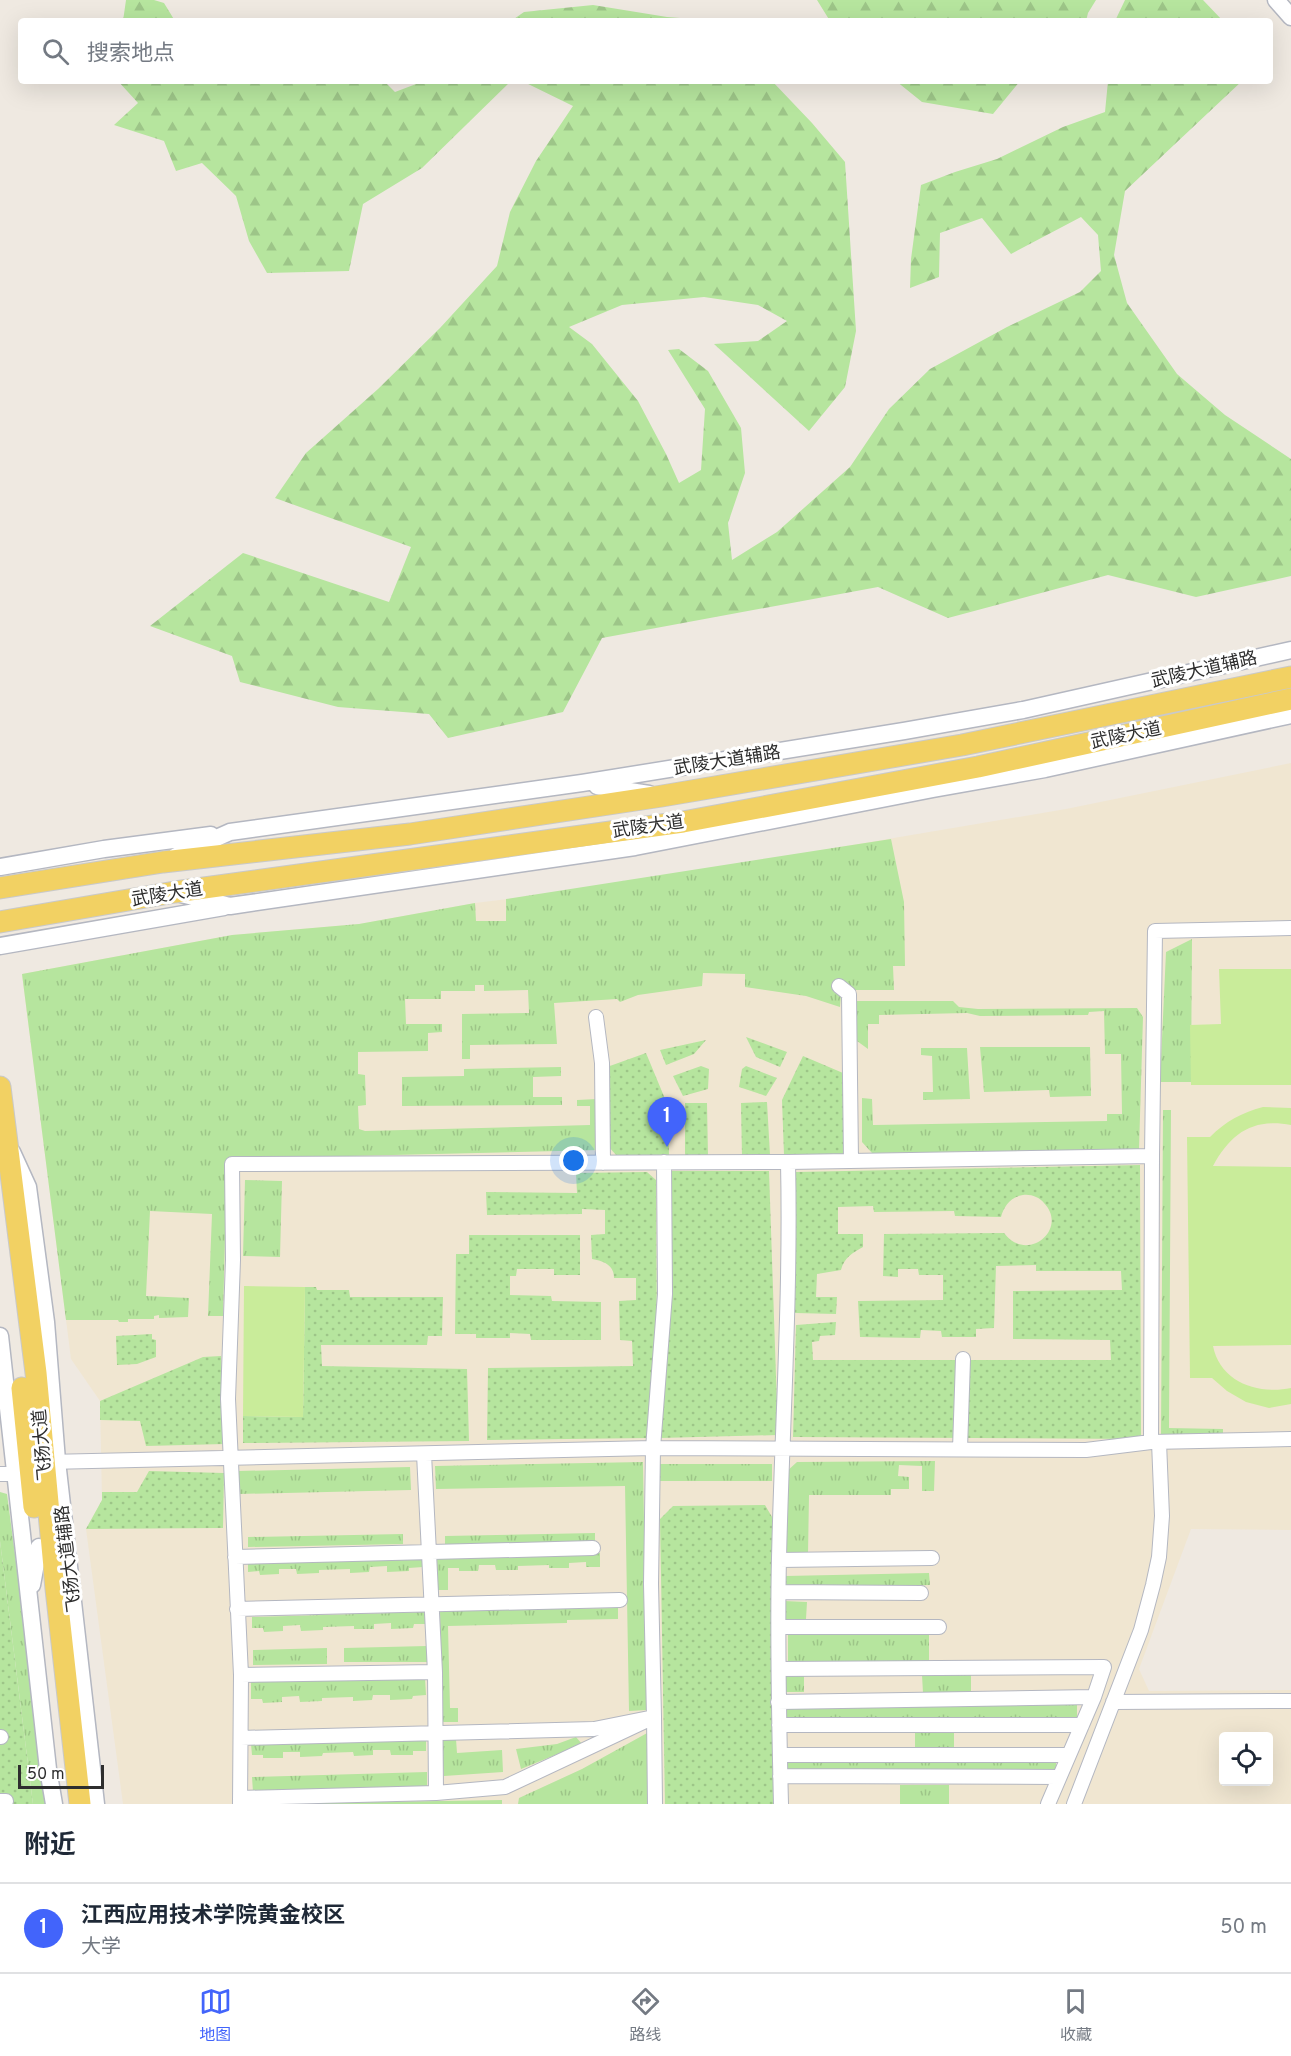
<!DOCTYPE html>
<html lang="zh">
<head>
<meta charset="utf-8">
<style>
  :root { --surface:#fff; --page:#f2f2f3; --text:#1f2937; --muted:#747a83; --line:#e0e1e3; --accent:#4264fb }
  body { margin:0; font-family:Overpass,"Noto Sans SC",sans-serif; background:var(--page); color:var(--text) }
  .controls { position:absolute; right:18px; bottom:18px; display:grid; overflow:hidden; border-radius:6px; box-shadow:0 6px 24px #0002 }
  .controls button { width:54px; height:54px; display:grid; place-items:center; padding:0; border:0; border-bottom:2px solid var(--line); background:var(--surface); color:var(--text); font:30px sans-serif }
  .scale { position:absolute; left:18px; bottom:15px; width:86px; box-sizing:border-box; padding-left:6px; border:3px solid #2e2e2e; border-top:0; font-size:16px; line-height:21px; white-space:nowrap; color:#2e2e2e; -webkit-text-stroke:4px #fff; paint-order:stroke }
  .you { position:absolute; left:574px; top:1161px; width:21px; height:21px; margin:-15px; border:4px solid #fff; border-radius:50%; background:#1a73e8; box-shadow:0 0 0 9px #1a73e833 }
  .badge { display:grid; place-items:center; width:39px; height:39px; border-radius:50%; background:var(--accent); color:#fff; font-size:20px; font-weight:700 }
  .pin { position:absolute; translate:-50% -50px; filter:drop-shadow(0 2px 3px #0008) }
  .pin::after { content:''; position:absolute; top:32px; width:21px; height:18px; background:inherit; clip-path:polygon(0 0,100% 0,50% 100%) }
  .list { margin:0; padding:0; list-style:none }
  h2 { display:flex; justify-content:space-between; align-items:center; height:78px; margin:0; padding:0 24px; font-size:26px }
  h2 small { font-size:20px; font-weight:400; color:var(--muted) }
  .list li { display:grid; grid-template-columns:39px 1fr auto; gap:18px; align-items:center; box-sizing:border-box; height:90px; padding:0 24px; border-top:2px solid var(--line) }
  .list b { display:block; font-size:22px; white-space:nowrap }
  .list p { margin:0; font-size:20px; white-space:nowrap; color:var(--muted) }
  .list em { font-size:20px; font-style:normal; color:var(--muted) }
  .icon { flex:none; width:33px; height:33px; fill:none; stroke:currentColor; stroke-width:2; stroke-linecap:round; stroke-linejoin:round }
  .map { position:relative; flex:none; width:1291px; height:1804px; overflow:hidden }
  .search { position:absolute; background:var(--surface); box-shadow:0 6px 24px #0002; left:18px; right:18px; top:18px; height:66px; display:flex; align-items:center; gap:15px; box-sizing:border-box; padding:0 21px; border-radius:6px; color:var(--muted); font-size:22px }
  .sheet { height:168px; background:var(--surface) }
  nav { display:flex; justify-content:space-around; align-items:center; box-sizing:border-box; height:84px; border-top:2px solid var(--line); background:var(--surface); font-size:16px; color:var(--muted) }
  nav a { display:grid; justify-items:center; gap:3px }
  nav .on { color:var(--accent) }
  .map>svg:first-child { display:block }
  .education { fill:#f0e6d1; fill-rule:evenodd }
  .grass { fill:url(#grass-tufts) }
  .forest { fill:url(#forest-firs) }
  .garden { fill:url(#garden-dots) }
  .pitch { fill:#c9ec9a }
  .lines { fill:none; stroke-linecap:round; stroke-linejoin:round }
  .minor-casing { stroke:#b4b7c1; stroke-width:16 }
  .tertiary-casing { stroke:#b4b7c1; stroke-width:19 }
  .primary-casing { stroke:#c9c9c9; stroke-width:23 }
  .minor { stroke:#fff; stroke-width:14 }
  .tertiary { stroke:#fff; stroke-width:16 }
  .primary { stroke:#f2d163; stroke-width:21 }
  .labels { text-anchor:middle; stroke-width:6; stroke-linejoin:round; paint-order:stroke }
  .street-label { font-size:18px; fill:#2e2e2e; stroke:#fff }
</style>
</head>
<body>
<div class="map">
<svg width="1291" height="1804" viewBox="0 0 1291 1804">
  <defs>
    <pattern id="grass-tufts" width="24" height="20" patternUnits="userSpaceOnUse" patternTransform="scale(1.5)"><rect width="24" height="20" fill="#b6e59e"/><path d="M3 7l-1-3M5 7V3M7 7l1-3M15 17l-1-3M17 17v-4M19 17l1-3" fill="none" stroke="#9dc588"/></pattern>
    <pattern id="forest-firs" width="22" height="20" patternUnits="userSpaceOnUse" patternTransform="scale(1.5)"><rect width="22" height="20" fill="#b6e59e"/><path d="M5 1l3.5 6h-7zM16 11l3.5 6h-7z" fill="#9dc588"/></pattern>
    <pattern id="garden-dots" width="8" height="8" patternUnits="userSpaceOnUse" patternTransform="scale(1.5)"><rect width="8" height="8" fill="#b6e59e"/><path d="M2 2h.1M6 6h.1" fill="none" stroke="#9dc588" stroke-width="1.8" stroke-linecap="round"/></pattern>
  </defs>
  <rect width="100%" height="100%" fill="#efe9e1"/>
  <path class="education" d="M 1291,763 L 1291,1530 L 1191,1529 L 1139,1669 L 1149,1691 L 1291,1690 L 1291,1804 L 123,1804 L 86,1529 L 102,1500 L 100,1401 L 71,1359 L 22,974 L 232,935 L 359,924 L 475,903 L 604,887 L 1066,809 ZM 1224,1736 L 1268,1736 L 1268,1782 L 1224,1782 Z"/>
  <path class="grass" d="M 891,839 L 904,902 L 905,966 L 893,966 L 894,990 L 849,990 L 841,993 L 840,1007 L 806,996 L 745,987 L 745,974 L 703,973 L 702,986 L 638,995 L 620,1002 L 617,999 L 554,1003 L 557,1044 L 470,1045 L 470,1059 L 462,1059 L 462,1014 L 529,1013 L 528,990 L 484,991 L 484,985 L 475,985 L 475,991 L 441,991 L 441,999 L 405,999 L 406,1024 L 442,1024 L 442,1032 L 428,1033 L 428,1051 L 358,1052 L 358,1074 L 365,1075 L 366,1105 L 358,1106 L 359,1129 L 365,1131 L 590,1125 L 590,1106 L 577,1106 L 577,1100 L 597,1099 L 599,1150 L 227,1159 L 223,1316 L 208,1316 L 212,1214 L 150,1211 L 146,1296 L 189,1298 L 188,1317 L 159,1318 L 159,1315 L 154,1316 L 154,1319 L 128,1319 L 128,1322 L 119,1322 L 118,1320 L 66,1320 L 22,974 L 232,935 L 359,924 L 475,903 L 476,921 L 506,921 L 506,899 Z
    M 1192,939 L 1191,1082 L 1160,1082 L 1166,952 Z
    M 856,1001 L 953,1001 L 959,1007 L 978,1009 L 1137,1008 L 1143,1017 L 1139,1149 L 872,1153 L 862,1142 L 862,1098 L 872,1099 L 873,1125 L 1107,1121 L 1107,1114 L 1122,1114 L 1121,1054 L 1105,1054 L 1104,1011 L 1089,1012 L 1088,1015 L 980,1016 L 967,1013 L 879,1015 L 879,1024 L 868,1024 L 868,1049 L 857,1041 Z
    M 980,1047 L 1090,1047 L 1091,1096 L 1050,1097 L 1049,1090 L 984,1092 Z
    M 921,1048 L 967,1048 L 970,1099 L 923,1100 L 923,1092 L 933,1092 L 932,1056 L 921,1055 Z
    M 561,1067 L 561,1076 L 533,1077 L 533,1097 L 562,1097 L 562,1105 L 402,1106 L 402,1077 L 464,1076 L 464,1069 Z
    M 1163,1110 L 1171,1110 L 1169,1428 L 1223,1429 L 1223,1435 L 1161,1435 Z
    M 245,1180 L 282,1181 L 280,1257 L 243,1256 Z
    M 935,1461 L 934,1491 L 922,1491 L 922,1466 L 899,1465 L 898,1476 L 909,1477 L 909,1489 L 891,1489 L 891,1495 L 809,1495 L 808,1555 L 784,1553 L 786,1472 L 797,1462 Z
    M 643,1462 L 647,1710 L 629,1711 L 625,1486 L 436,1489 L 435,1466 Z
    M 659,1464 L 772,1464 L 772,1481 L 659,1481 Z
    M 410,1467 L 411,1490 L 239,1494 L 238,1471 Z
    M 0,1492 L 7,1494 L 48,1804 L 33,1804 L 0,1541 Z
    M 595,1533 L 595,1542 L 445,1545 L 445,1536 Z
    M 403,1534 L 403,1544 L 248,1547 L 248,1537 Z
    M 600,1553 L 600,1567 L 586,1567 L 586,1562 L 569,1563 L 569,1568 L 549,1568 L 549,1565 L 518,1566 L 518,1570 L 496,1570 L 495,1565 L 479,1565 L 478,1571 L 459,1571 L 459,1568 L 448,1568 L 448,1590 L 438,1590 L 437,1558 Z
    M 422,1555 L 423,1567 L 409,1568 L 409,1571 L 387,1572 L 387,1566 L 370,1567 L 369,1572 L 350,1573 L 350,1569 L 319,1570 L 319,1573 L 297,1574 L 296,1569 L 279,1569 L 279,1574 L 260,1575 L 259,1571 L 248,1572 L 248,1560 Z
    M 929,1573 L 930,1585 L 785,1589 L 785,1576 Z
    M 784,1601 L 807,1602 L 806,1619 L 784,1619 Z
    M 618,1608 L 618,1619 L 567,1620 L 567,1623 L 448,1626 L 450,1708 L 458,1708 L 458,1722 L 442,1722 L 440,1611 Z
    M 426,1612 L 427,1624 L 414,1624 L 413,1628 L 391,1629 L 391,1623 L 374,1624 L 374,1629 L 354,1629 L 354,1626 L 323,1627 L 323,1630 L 301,1631 L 300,1625 L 283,1626 L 283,1631 L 264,1632 L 263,1628 L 252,1628 L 252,1617 Z
    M 788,1631 L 929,1631 L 929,1662 L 788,1662 Z
    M 427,1646 L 427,1662 L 344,1662 L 344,1648 Z
    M 327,1648 L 327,1664 L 253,1665 L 253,1650 Z
    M 785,1674 L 804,1674 L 804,1692 L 785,1692 Z
    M 971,1674 L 971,1692 L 923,1693 L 922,1675 Z
    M 425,1678 L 426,1695 L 413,1696 L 412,1699 L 390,1700 L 390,1695 L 373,1695 L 372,1700 L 353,1701 L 353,1697 L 322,1698 L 322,1701 L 300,1702 L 299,1696 L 282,1697 L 282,1702 L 263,1703 L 262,1699 L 251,1699 L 251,1682 Z
    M 1077,1705 L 1077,1717 L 787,1719 L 787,1706 Z
    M 915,1731 L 954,1731 L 954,1749 L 915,1750 Z
    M 649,1732 L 650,1804 L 518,1804 L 519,1798 L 582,1769 Z
    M 576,1737 L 582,1744 L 521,1769 L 516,1749 L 557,1744 Z
    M 426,1738 L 426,1751 L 413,1751 L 413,1755 L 391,1755 L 390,1750 L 373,1750 L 373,1755 L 354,1756 L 353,1752 L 323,1753 L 322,1756 L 300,1757 L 300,1752 L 283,1752 L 283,1758 L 263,1758 L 263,1755 L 252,1755 L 251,1744 Z
    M 456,1739 L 457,1753 L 502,1750 L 503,1772 L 444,1776 L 441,1740 Z
    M 787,1761 L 1056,1763 L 1056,1772 L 787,1770 Z
    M 427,1772 L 427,1787 L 253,1792 L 252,1777 Z
    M 900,1785 L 949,1785 L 949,1804 L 900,1804 Z
    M 502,1800 L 502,1804 L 255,1804 Z"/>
  <path class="forest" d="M 126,0 L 154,0 L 164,3 L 175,21 L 123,21 Z
    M 817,0 L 1096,0 L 1088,13 L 1086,21 L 830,21 Z
    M 1125,0 L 1203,0 L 1223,21 L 1115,21 Z
    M 593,5 L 667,17 L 719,21 L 511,21 L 524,12 Z
    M 118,81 L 384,81 L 395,92 L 424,81 L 511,81 L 422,168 L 363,204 L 349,271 L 267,273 L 249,241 L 236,196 L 202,163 L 176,171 L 164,141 L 114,125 L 138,103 Z
    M 522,81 L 772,81 L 812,123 L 845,162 L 856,331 L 845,387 L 809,431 L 714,344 L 758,341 L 787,321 L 758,305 L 704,297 L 622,305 L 569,327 L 592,344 L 638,401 L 666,454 L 679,483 L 701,470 L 705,409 L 668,350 L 679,349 L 708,371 L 741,428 L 745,473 L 728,523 L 732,560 L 777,532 L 850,467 L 889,409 L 930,369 L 1007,327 L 1080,292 L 1101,271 L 1098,235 L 1081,217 L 1011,254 L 982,218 L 940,233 L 939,277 L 910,288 L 911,259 L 921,185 L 955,172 L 997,159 L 1063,127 L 1105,112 L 1108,81 L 1242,81 L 1125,191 L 1114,255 L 1127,303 L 1177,374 L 1225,415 L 1291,459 L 1291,576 L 1196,597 L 1108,575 L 948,618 L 878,587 L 602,638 L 563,712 L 448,738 L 429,714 L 338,707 L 240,682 L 232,656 L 150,626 L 243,553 L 389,602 L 411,547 L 275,498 L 306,453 L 378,389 L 440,328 L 497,266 L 510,212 L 536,161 L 573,106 Z
    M 896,81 L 1020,81 L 993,114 L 922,102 Z"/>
  <path class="garden" d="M 746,1037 L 787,1052 L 780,1067 L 756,1057 Z
    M 706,1040 L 694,1054 L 666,1065 L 660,1050 Z
    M 646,1053 L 668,1106 L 669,1157 L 617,1156 L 608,1146 L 607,1067 Z
    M 803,1056 L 843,1073 L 844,1154 L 784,1155 L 782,1100 Z
    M 701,1066 L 709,1069 L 708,1089 L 683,1096 L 673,1076 Z
    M 746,1066 L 777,1078 L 766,1096 L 739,1087 L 742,1069 Z
    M 767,1102 L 770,1155 L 742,1157 L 741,1103 Z
    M 685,1103 L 707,1103 L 708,1156 L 685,1156 Z
    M 1140,1165 L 1141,1439 L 793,1437 L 796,1325 L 836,1322 L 835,1335 L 820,1336 L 819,1341 L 812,1342 L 813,1360 L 1111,1360 L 1110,1340 L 1013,1339 L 1013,1291 L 1122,1290 L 1121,1271 L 1036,1271 L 1036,1265 L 996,1266 L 994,1328 L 976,1329 L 976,1337 L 942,1337 L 941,1331 L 921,1330 L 920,1338 L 860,1337 L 858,1301 L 943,1300 L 943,1275 L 919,1275 L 918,1269 L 898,1269 L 898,1277 L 883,1276 L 884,1234 L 1004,1233 C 1027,1264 1069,1229 1044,1203 C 1039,1197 1031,1194 1023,1195 C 1011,1197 1004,1206 1001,1217 L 955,1216 L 954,1211 L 874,1212 L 873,1206 L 838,1207 L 838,1234 L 863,1234 L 863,1247 C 852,1253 844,1258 841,1270 L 817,1274 L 816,1297 L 837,1297 L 836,1314 L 795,1313 L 796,1172 Z
    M 670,1171 L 769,1171 L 778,1435 L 660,1438 Z
    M 647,1172 L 656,1180 L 657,1356 L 649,1438 L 487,1440 L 488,1368 L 633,1366 L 632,1341 L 620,1340 L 619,1301 L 636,1300 L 636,1278 L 614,1278 C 614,1265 604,1261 592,1259 L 591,1235 L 605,1234 L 605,1210 L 582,1209 L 582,1214 L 487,1215 L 486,1192 L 577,1193 L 576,1173 Z
    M 469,1235 L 580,1235 L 580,1275 L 554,1275 L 554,1269 L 517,1269 L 516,1276 L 510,1276 L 510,1295 L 551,1296 L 552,1301 L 601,1302 L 601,1340 L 531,1340 L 530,1334 L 510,1333 L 510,1338 L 476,1338 L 476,1334 L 455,1334 L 456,1254 L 469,1254 Z
    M 305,1287 L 316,1287 L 317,1290 L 349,1290 L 350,1297 L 443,1297 L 442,1336 L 428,1336 L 427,1345 L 321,1345 L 322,1366 L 467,1369 L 469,1441 L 243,1443 L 243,1416 L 303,1417 Z
    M 152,1334 L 152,1339 L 156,1340 L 156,1357 L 137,1364 L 117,1365 L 116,1336 Z
    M 221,1356 L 225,1444 L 146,1446 L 140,1421 L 100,1420 L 100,1401 L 203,1357 Z
    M 149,1471 L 224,1473 L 223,1528 L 86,1529 L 102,1500 L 102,1492 L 137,1492 Z
    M 765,1505 L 772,1517 L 774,1804 L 665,1804 L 660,1519 L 673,1506 Z
    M 0,1541 L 33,1804 L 0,1804 Z"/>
  <path class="pitch" d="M 1219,969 L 1291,969 L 1291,1085 L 1191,1085 L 1190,1025 L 1221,1024 Z
    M 1263,1107 L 1291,1108 L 1291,1125 C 1253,1118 1231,1133 1213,1166 L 1291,1167 L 1291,1345 L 1213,1346 C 1220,1382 1258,1395 1291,1388 L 1291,1404 L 1269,1408 L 1246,1402 L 1227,1391 L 1212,1378 L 1190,1378 L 1187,1137 L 1210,1137 C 1226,1121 1241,1113 1263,1107 Z
    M 244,1286 L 305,1287 L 303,1417 L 243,1416 Z"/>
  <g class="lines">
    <g class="minor-casing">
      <path id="minor" d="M 839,986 L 849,994 L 851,1161
        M 596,1017 L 602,1063 L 603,1163
        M 1151,1442 L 1152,1156 L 1155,931 L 1291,928
        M 960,1449 L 963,1359
        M 424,1454 L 435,1672 L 436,1793
        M 48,1462 L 653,1448 L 1086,1450 L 1151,1442 L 1291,1439
        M 0,1474 L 14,1474 L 24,1470
        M 235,1557 L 593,1548
        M 779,1560 L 932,1558
        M 779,1592 L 921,1593
        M 237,1609 L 620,1600
        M 779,1627 L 939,1627
        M 779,1669 L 1104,1667 L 1094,1697 L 1048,1804
        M 241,1675 L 435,1672
        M 778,1702 L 1094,1697
        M 1113,1702 L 1291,1701
        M 779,1725 L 1082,1725
        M 0,1737 L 1,1737
        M 241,1738 L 594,1729 L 654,1717 L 655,1804
        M 780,1755 L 1068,1755
        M 780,1776 L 1059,1777
        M 240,1798 L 436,1793 L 505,1787 L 654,1717 L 651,1584 L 653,1448 L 665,1294 L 664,1162
        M 0,1801 L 6,1801
        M 240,1804 L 241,1675 L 228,1399 L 233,1260 L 232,1164 L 788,1162 L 1152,1156
        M 781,1804 C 779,1722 777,1640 779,1558 C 782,1426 791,1294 788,1162
        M 1074,1804 L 1141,1630 L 1153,1585 L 1159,1557 L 1162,1516 L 1159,1442"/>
    </g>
    <g class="tertiary-casing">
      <path id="tertiary" d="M 1276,0 L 1291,17
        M 597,786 L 649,794
        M 176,856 L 230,832 L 582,783 L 904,731 L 1023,710 L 1291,650
        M 0,867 L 104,849 L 211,835
        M 181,894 L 230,906 L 635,847 L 933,789 L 1045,769 L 1291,715
        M 0,946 L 224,907
        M 12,1152 L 28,1187 L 46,1322 L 57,1461 L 96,1804
        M 0,1336 L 48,1769 L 54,1804
        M 32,1585 L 39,1547"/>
    </g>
    <g class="primary-casing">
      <path id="primary" d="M 0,888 L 163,862 L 410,834 L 662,796 L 962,745 L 1291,677
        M 0,922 L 175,892 L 683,822 L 978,767 L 1291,699
        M 0,1087 L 36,1373 L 56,1589 L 80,1804
        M 22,1388 L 34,1507"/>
    </g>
    <use href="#minor" class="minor"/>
    <use href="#tertiary" class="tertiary"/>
    <use href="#primary" class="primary"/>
  </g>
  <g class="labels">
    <g class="street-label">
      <text transform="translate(1204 669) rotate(-13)" y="6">武陵大道辅路</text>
      <text transform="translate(1126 735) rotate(-12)" y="6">武陵大道</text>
      <text transform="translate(727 760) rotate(-9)" y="6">武陵大道辅路</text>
      <text transform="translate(648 826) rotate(-8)" y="6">武陵大道</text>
      <text transform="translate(167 894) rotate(-9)" y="6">武陵大道</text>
      <text transform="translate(42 1445) rotate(-95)" y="6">飞扬大道</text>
      <text transform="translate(68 1559) rotate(-97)" y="6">飞扬大道辅路</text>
    </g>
  </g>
</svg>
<div class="controls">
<button><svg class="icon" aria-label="locate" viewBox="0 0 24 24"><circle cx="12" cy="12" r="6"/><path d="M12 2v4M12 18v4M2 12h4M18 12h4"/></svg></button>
</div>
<div class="scale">50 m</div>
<div class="you"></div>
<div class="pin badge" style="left:667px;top:1147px">1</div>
<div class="search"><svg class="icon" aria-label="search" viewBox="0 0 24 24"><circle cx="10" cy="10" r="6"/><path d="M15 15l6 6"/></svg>搜索地点</div>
</div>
<section class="sheet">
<h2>附近<small></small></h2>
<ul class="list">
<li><span class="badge">1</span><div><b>江西应用技术学院黄金校区</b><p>大学</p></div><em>50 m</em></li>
</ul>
</section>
<nav>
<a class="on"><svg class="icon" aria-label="map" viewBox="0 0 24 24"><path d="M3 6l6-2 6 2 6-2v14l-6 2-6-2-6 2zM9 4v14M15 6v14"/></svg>地图</a>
<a><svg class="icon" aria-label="directions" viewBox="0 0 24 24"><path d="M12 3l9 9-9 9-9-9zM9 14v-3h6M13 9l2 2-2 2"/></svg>路线</a>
<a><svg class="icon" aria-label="saved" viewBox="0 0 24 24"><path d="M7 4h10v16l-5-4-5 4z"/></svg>收藏</a>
</nav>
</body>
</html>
